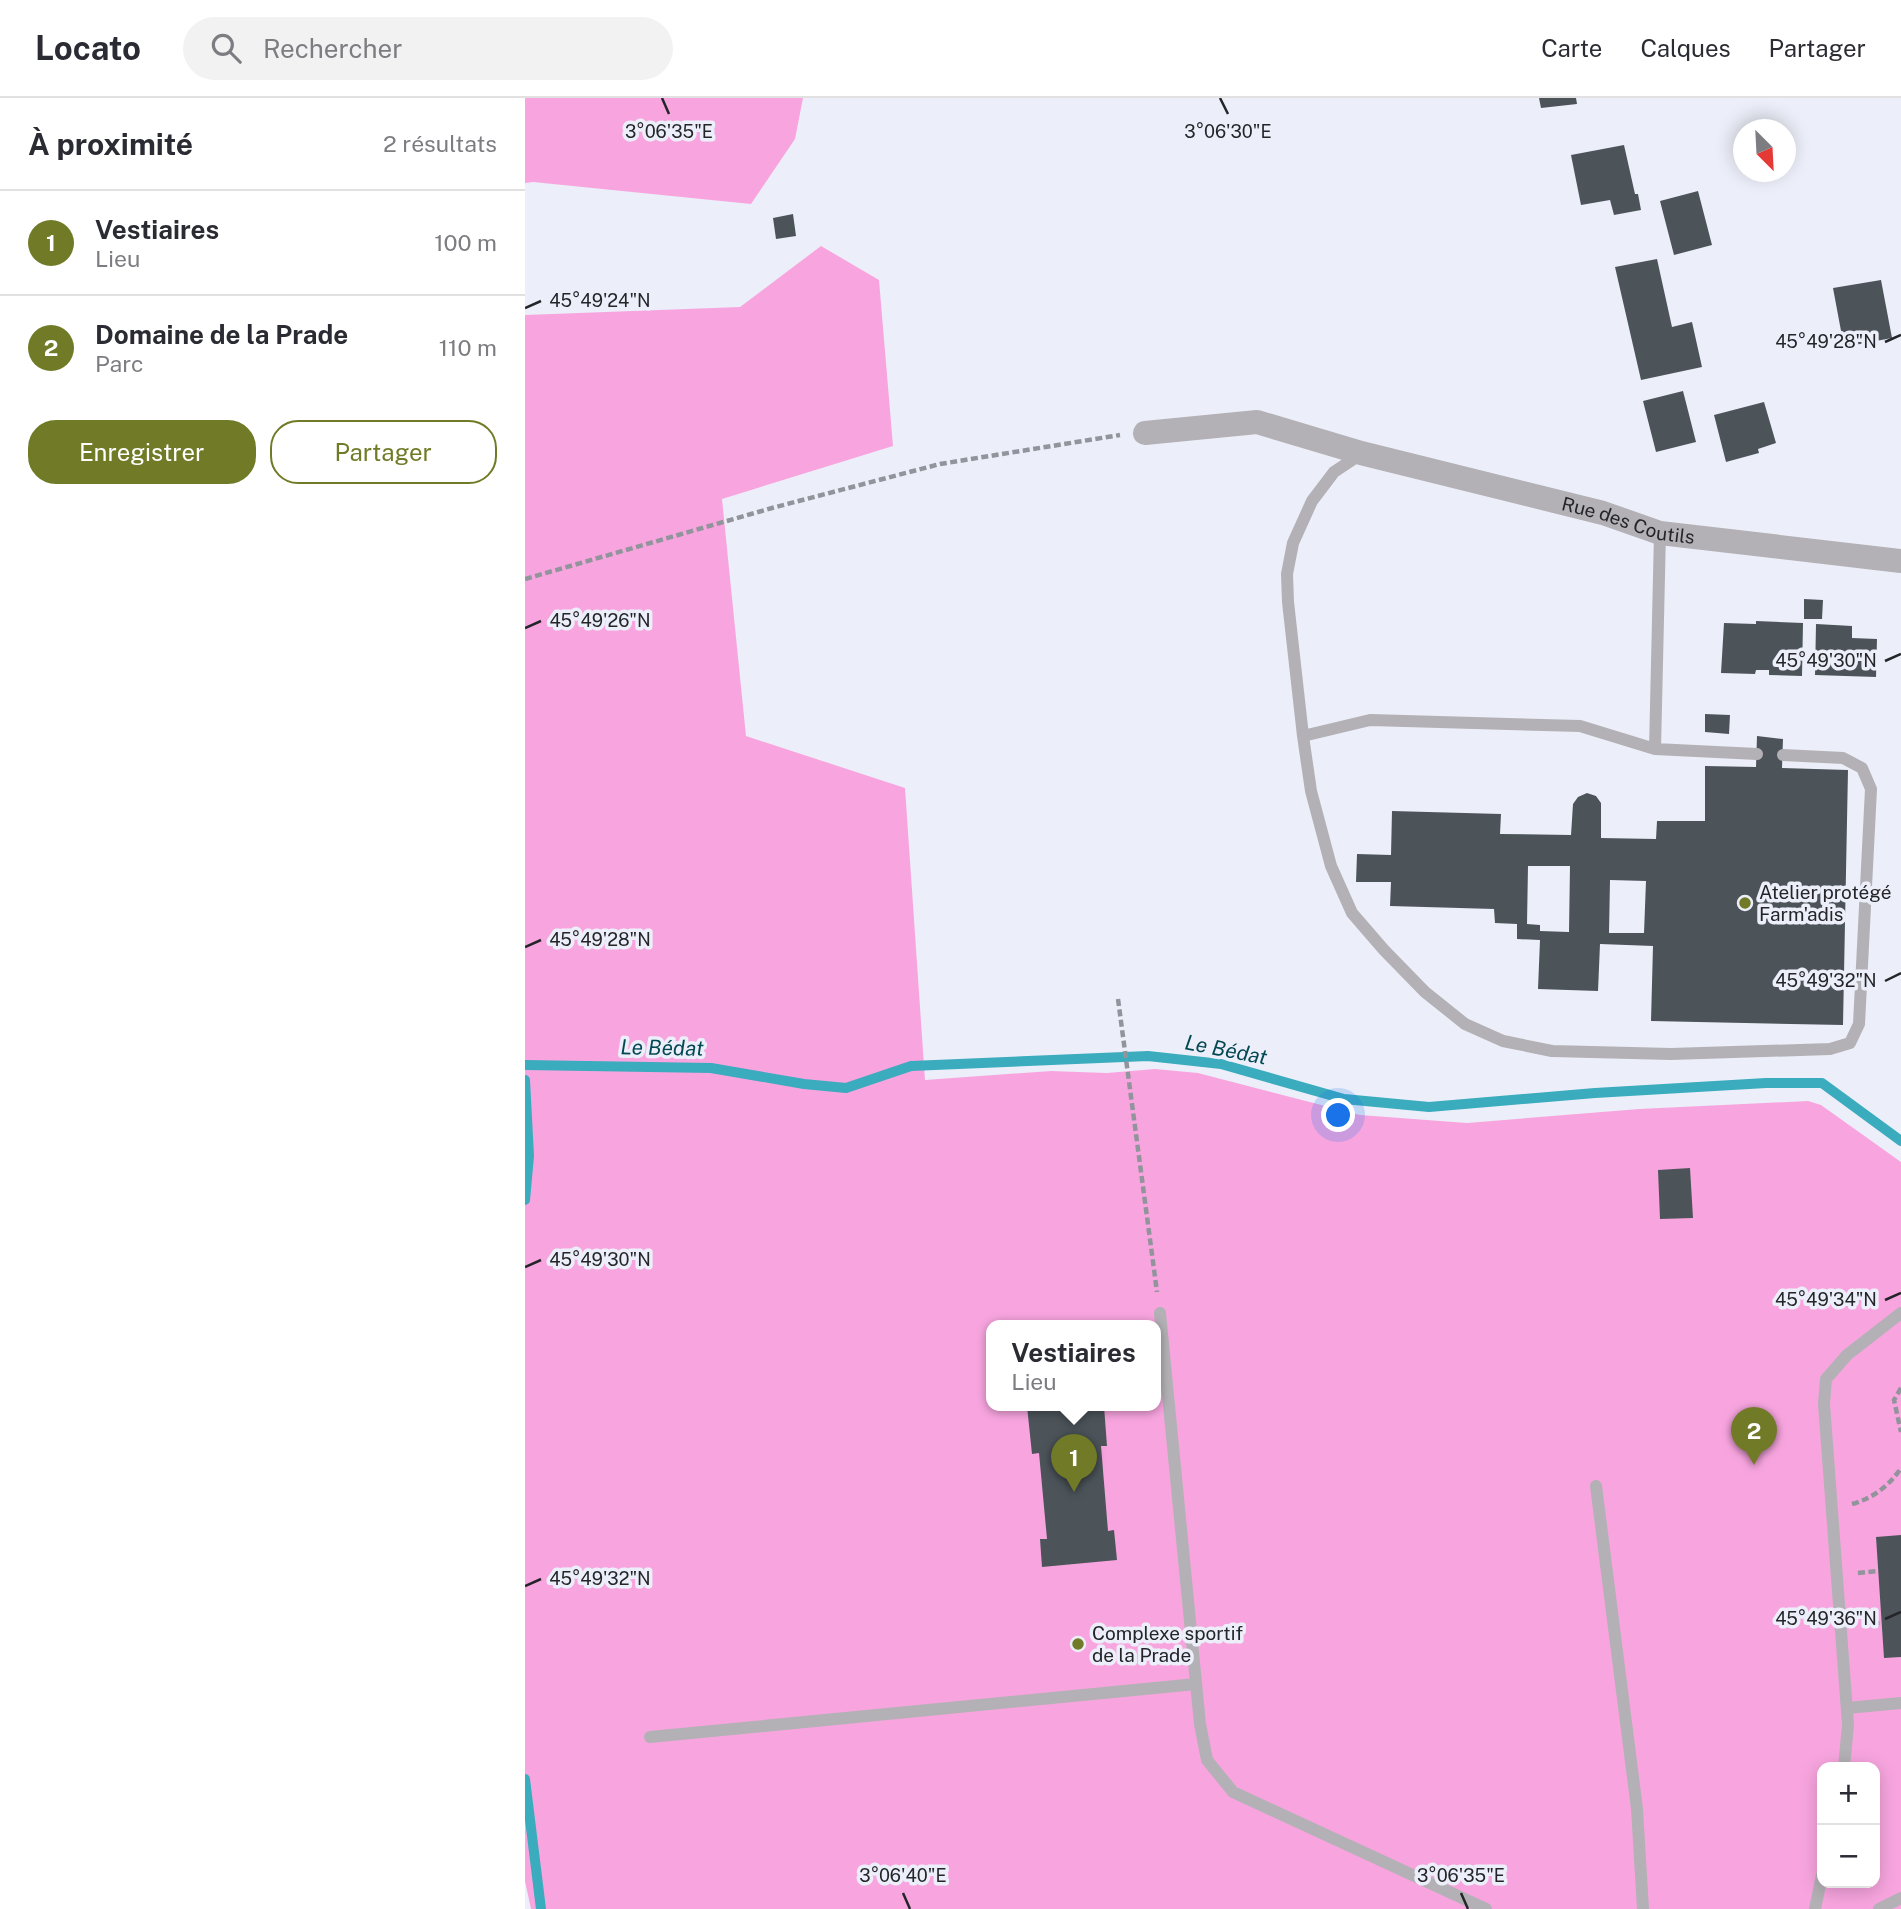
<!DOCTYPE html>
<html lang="fr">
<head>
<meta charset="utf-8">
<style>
  :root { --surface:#fff; --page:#f2f2f3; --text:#2b2b33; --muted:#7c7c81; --line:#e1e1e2; --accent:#717b27 }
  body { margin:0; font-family:"Public Sans",sans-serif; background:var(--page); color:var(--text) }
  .controls { position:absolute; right:21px; bottom:21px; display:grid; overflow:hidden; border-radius:14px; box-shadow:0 4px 18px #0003 }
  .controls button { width:63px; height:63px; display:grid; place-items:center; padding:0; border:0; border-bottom:2px solid var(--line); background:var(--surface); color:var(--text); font:35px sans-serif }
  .compass { position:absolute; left:1208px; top:21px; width:63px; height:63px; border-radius:50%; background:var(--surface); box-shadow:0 4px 18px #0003; rotate:156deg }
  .you { position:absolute; left:814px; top:1018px; width:24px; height:24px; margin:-18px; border:5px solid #fff; border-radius:50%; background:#1a73e8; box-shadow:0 0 0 10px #1a73e833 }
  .badge { display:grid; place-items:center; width:46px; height:46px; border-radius:50%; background:var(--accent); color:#fff; font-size:23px; font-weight:700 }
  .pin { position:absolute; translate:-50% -58px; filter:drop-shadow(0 2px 4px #0008) }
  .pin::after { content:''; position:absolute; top:37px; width:24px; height:21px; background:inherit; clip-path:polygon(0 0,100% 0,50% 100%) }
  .popup { position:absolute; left:461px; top:1222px; width:175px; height:91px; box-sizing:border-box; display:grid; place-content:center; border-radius:14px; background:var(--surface); filter:drop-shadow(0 2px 5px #0005); font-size:23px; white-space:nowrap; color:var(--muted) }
  .popup b { font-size:26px; color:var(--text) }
  .popup::after { content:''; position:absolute; left:50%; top:100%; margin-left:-14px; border:14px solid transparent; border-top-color:var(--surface) }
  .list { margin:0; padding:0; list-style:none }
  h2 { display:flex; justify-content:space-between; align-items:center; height:91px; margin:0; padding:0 28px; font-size:30px }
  h2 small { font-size:23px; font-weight:400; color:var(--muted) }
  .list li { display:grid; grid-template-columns:46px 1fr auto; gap:21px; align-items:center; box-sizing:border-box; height:105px; padding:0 28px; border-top:2px solid var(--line) }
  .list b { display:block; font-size:26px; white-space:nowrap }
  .list p { margin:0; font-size:23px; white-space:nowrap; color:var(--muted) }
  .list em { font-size:23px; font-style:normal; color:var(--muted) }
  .actions { display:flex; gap:14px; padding:21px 28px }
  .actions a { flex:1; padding:16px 0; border:2px solid var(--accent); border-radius:28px; text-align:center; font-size:24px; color:var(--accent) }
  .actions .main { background:var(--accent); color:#fff }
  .icon { flex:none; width:38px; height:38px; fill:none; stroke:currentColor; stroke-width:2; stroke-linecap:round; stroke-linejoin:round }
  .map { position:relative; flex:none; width:1376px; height:1811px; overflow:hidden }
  header { display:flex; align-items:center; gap:42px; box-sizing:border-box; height:98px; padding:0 35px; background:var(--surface); border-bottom:2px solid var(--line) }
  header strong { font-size:33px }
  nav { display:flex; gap:38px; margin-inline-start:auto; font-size:24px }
  .search { width:490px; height:63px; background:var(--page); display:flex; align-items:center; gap:18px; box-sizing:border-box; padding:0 24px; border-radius:38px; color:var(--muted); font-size:26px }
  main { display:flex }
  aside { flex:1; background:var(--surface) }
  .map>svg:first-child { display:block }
  .green { fill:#f8a5df; fill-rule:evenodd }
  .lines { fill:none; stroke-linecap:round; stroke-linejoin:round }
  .stream { stroke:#3babbe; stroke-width:10 }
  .building { fill:#4c545a; fill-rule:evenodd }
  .path { stroke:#92949c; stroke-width:4.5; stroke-dasharray:7 3.5; stroke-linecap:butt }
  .service { stroke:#b3b1b5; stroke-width:12 }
  .minor { stroke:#b3b1b5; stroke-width:24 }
  .ticks { fill:none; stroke:#242529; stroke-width:2.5 }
  .poi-dot { fill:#717b27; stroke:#eceff9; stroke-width:2.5 }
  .labels { text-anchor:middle; stroke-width:7; stroke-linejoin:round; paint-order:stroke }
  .street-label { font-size:19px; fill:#242529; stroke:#eceff9 }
  .poi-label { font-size:19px; fill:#242529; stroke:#eceff9; text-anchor:start }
  .water-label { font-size:21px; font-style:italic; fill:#034852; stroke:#eceff9 }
  .ticks-label { font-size:18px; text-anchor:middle; fill:#242529; stroke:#eceff9; stroke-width:7; stroke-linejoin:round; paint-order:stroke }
</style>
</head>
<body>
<header>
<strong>Locato</strong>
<div class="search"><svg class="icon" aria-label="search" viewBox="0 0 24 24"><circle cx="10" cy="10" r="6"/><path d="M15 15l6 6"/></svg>Rechercher</div>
<nav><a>Carte</a><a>Calques</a><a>Partager</a></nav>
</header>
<main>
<aside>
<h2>À proximité<small>2 résultats</small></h2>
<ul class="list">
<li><span class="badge">1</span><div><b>Vestiaires</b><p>Lieu</p></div><em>100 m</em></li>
<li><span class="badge">2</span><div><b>Domaine de la Prade</b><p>Parc</p></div><em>110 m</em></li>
</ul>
<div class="actions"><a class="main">Enregistrer</a><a>Partager</a></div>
</aside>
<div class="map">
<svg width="1376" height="1811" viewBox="0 0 1376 1811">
  <rect width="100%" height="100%" fill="#eceff9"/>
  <path class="green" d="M 0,0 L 278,0 L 270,41 L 226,106 L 8,84 L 0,85 Z
    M 296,148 L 354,182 L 368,348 L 197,401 L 221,638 L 380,690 L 400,982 L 526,973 L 582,975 L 630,971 L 673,975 L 835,1017 L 942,1025 L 1114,1011 L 1283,1003 L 1296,1007 L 1376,1064 L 1376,1811 L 6,1811 L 0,1783 L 0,217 L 215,209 ZM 467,1228 L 631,1228 L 631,1308 L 467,1308 ZM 1297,1669 L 1350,1669 L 1350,1785 L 1297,1785 Z"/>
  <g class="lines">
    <path class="stream" d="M 0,967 L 186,970 L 279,986 L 321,990 L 386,968 L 623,958 L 696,966 L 819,1001 L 904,1009 L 1070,995 L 1241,985 L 1297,985 L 1376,1043
      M 0,982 L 4,1058 L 0,1102
      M 0,1681 L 16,1811"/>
  </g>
  <path class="building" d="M 1014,0 L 1051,0 L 1052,6 L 1016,10 Z
    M 1099,47 L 1110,96 L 1113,96 L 1116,112 L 1089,117 L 1085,102 L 1056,107 L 1046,57 Z
    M 1173,93 L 1187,147 L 1149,157 L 1135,103 Z
    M 268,116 L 271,138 L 251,141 L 248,120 Z
    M 1132,161 L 1147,229 L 1167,224 L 1177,269 L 1116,282 L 1090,169 Z
    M 1356,182 L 1367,240 L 1319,249 L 1308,190 Z
    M 1158,293 L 1171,344 L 1131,354 L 1118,303 Z
    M 1239,304 L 1251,345 L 1233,351 L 1234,355 L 1201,364 L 1189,317 Z
    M 1279,501 L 1298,502 L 1297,521 L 1279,521 Z
    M 1231,523 L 1278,525 L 1277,578 L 1244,577 L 1244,572 L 1231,572 L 1230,576 L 1196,575 L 1199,525 L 1231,526 Z
    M 1291,526 L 1327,528 L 1327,540 L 1352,541 L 1351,579 L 1290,577 Z
    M 1180,616 L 1205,617 L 1204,636 L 1180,634 Z
    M 1232,638 L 1258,641 L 1257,670 L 1323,672 L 1318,927 L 1126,923 L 1128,848 L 1075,846 L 1073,893 L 1013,891 L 1015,842 L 992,841 L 992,826 L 970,825 L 969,811 L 865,808 L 866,784 L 831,784 L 832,756 L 866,757 L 867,713 L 976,716 L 975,736 L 1046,737 L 1048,706 L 1053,699 L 1062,695 L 1071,698 L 1076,705 L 1076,740 L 1131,741 L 1132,723 L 1180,723 L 1180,668 L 1231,669 ZM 1003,768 L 1045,768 L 1044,834 L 1015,833 L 1015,827 L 1002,826 ZM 1085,782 L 1121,783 L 1119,835 L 1084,835 Z
    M 1165,1070 L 1168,1120 L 1135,1121 L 1133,1072 Z
    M 502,1308 L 579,1308 L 582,1348 L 576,1348 L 583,1433 L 589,1432 L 592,1462 L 517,1469 L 515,1441 L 522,1441 L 514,1355 L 507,1356 Z
    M 1376,1437 L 1376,1559 L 1359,1560 L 1351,1439 Z"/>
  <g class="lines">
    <path class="path" d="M 0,481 L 247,410 L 415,366 L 595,337
      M 593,901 L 632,1194
      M 1376,1290 L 1369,1302 L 1376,1334
      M 1327,1406 C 1348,1400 1364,1388 1376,1370
      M 1333,1475 L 1353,1473
      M 1337,1526 L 1357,1525"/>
    <path class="service" d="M 836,356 L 809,374 L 787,403 L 768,445 L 762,476 L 763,504 L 778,638 L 845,622 L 1055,628 L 1130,651 L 1135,435
      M 778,638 L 786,693 L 806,768 L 827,815 L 859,852 L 900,894 L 940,926 L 978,943 L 1027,953 L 1146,956 L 1305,951 L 1325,945 L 1334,926 L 1346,691 L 1337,670 L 1318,660 L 1258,657
      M 1130,651 L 1232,656
      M 635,1215 L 675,1626 L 682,1662 L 708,1694 L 961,1811
      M 1071,1388 L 1112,1711 L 1118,1811
      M 1322,1610 L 1376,1605
      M 125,1639 L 671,1586
      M 1319,1669 L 1323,1627 L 1299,1306 L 1301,1281 L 1322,1257 L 1376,1215
      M 1290,1811 L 1297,1777
      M 1354,1811 L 1376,1800"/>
    <path class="minor" id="s1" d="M 620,335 L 732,324 L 836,355 L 1078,415 L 1135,435 L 1376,463"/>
  </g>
  <path class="ticks" d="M 137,0 L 144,16M 695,0 L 703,16M 0,210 L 16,203M 1360,244 L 1376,237M 0,530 L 16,523M 1360,563 L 1376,556M 0,849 L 16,842M 1360,883 L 1376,875M 0,1169 L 16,1162M 1360,1202 L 1376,1195M 0,1488 L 16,1481M 1360,1521 L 1376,1514M 378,1795 L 385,1811M 936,1795 L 943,1811"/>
  <g class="poi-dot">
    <circle cx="1220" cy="805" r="7"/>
    <circle cx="553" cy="1546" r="7"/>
  </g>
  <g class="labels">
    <g class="street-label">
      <text dy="7" stroke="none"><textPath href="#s1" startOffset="497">Rue des Coutils</textPath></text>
    </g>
    <g class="poi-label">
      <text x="1234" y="801">Atelier protégé<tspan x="1234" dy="22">Farm'adis</tspan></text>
      <text x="567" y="1542">Complexe sportif<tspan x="567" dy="22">de la Prade</tspan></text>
    </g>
    <g class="water-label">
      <text transform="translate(137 950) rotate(1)" y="7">Le Bédat</text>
      <text transform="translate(701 952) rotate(11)" y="7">Le Bédat</text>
    </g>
  </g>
  <g class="ticks-label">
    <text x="144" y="40">3°06'35"E</text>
    <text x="703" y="40">3°06'30"E</text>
    <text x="75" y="209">45°49'24"N</text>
    <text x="1301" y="250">45°49'28"N</text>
    <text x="75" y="529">45°49'26"N</text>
    <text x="1301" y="569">45°49'30"N</text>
    <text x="75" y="848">45°49'28"N</text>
    <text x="1301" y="889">45°49'32"N</text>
    <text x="75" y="1168">45°49'30"N</text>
    <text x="1301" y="1208">45°49'34"N</text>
    <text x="75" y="1487">45°49'32"N</text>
    <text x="1301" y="1527">45°49'36"N</text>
    <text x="378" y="1784">3°06'40"E</text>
    <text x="936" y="1784">3°06'35"E</text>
  </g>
</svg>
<div class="controls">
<button>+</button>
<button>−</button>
</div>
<svg class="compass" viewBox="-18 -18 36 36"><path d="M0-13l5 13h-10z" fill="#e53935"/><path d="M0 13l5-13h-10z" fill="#7c7c81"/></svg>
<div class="you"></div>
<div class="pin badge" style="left:549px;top:1394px">1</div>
<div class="popup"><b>Vestiaires</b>Lieu</div>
<div class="pin badge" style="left:1229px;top:1367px">2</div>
</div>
</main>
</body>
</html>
